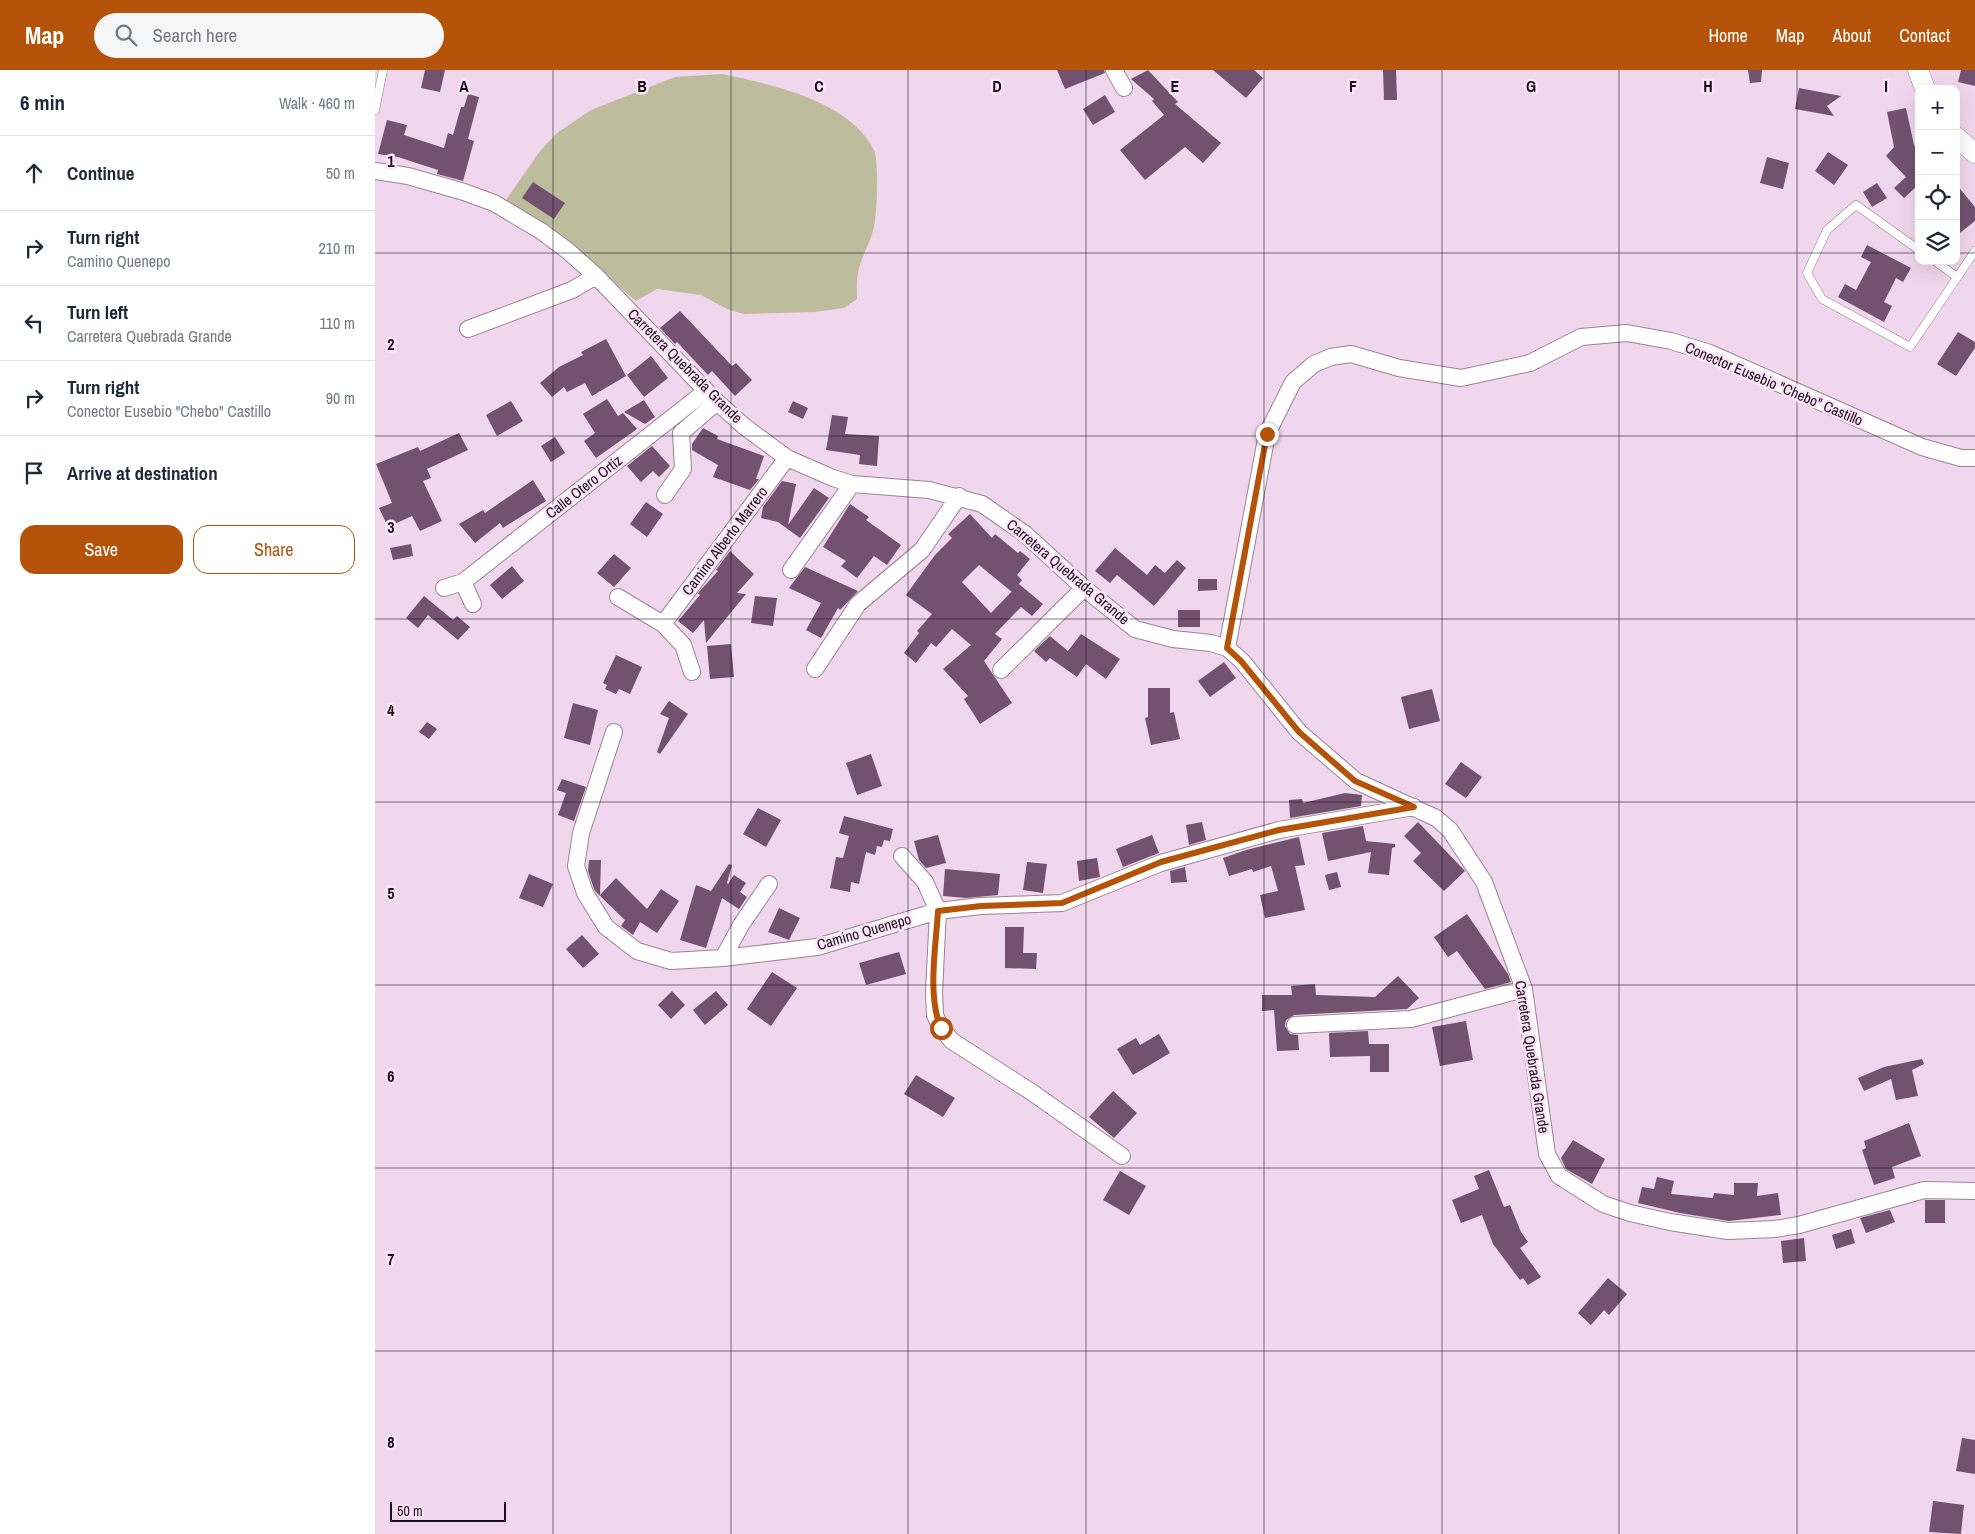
<!DOCTYPE html>
<html lang="en">
<head>
<meta charset="utf-8">
<style>
  :root { --surface:#fff; --page:#f6f6f7; --text:#1f2937; --muted:#747a83; --line:#e0e1e3; --accent:#b45309 }
  body { margin:0; font-family:"Archivo Narrow",sans-serif; background:var(--page); color:var(--text) }
  .controls { position:absolute; right:15px; top:15px; display:grid; overflow:hidden; border-radius:10px; box-shadow:0 5px 20px #0002 }
  .controls button { width:45px; height:45px; display:grid; place-items:center; padding:0; border:0; border-bottom:1px solid var(--line); background:var(--surface); color:var(--text); font:25px sans-serif }
  .scale { position:absolute; left:15px; bottom:12px; width:116px; box-sizing:border-box; padding-left:5px; border:2px solid #181017; border-top:0; font-size:14px; line-height:18px; white-space:nowrap; color:#181017; -webkit-text-stroke:4px #fee4fa; paint-order:stroke }
  .stop { position:absolute; width:15px; height:15px; margin:-11px; border:4px solid #b45309; border-radius:50%; background:#fff }
  .stop.end { background:#b45309; border-color:#fff; box-shadow:0 1px 5px #0008 }
  .list { margin:0; padding:0; list-style:none }
  h2 { display:flex; justify-content:space-between; align-items:center; height:65px; margin:0; padding:0 20px; font-size:21px }
  h2 small { font-size:16px; font-weight:400; color:var(--muted) }
  .list li { display:grid; grid-template-columns:32px 1fr auto; gap:15px; align-items:center; box-sizing:border-box; height:75px; padding:0 20px; border-top:1px solid var(--line) }
  .list b { display:block; font-size:19px; white-space:nowrap }
  .list p { margin:0; font-size:16px; white-space:nowrap; color:var(--muted) }
  .list em { font-size:16px; font-style:normal; color:var(--muted) }
  .actions { display:flex; gap:10px; padding:15px 20px }
  .actions a { flex:1; padding:11px 0; border:1px solid var(--accent); border-radius:15px; text-align:center; font-size:18px; color:var(--accent) }
  .actions .main { background:var(--accent); color:#fff }
  .icon { flex:none; width:28px; height:28px; fill:none; stroke:currentColor; stroke-width:2; stroke-linecap:round; stroke-linejoin:round }
  .map { position:relative; flex:none; width:1600px; height:1464px; overflow:hidden }
  header { display:flex; align-items:center; gap:30px; box-sizing:border-box; height:70px; padding:0 25px; background:var(--accent); color:#fff }
  header strong { font-size:24px }
  nav { display:flex; gap:28px; margin-inline-start:auto; font-size:18px }
  .search { width:350px; height:45px; background:var(--page); display:flex; align-items:center; gap:12px; box-sizing:border-box; padding:0 18px; border-radius:28px; color:var(--muted); font-size:19px }
  main { display:flex }
  aside { flex:1; background:var(--surface) }
  .map>svg:first-child { display:block }
  .green { fill:#bdbc9c }
  .building { fill:#72526f }
  .lines { fill:none; stroke-linecap:round; stroke-linejoin:round }
  .service-casing { stroke:#9a8397; stroke-width:9 }
  .minor-casing { stroke:#9a8397; stroke-width:18 }
  .tertiary-casing { stroke:#9a8397; stroke-width:21 }
  .service { stroke:#fff; stroke-width:8 }
  .minor { stroke:#fff; stroke-width:16 }
  .tertiary { stroke:#fff; stroke-width:20 }
  .route { stroke:#b45309; stroke-width:6 }
  .grid { fill:none; stroke:#181017; stroke-width:1; stroke-opacity:0.55 }
  .labels { text-anchor:middle; stroke-width:5; stroke-linejoin:round; paint-order:stroke }
  .street-label { font-size:15px; fill:#181017; stroke:#fee4fa }
  .grid-label { font-size:16px; text-anchor:middle; font-weight:bold; fill:#181017; stroke:#fee4fa; stroke-width:5; stroke-linejoin:round; paint-order:stroke }
</style>
</head>
<body>
<header>
<strong>Map</strong>
<div class="search"><svg class="icon" aria-label="search" viewBox="0 0 24 24"><circle cx="10" cy="10" r="6"/><path d="M15 15l6 6"/></svg>Search here</div>
<nav><a>Home</a><a>Map</a><a>About</a><a>Contact</a></nav>
</header>
<main>
<aside>
<h2>6 min<small>Walk · 460 m</small></h2>
<ul class="list">
<li><svg class="icon" aria-label="ahead" viewBox="0 0 24 24"><path d="M12 20V5M6 11l6-6 6 6"/></svg><div><b>Continue</b></div><em>50 m</em></li>
<li><svg class="icon" aria-label="right" viewBox="0 0 24 24"><path d="M7 20v-9h11M14 6l5 5-5 5"/></svg><div><b>Turn right</b><p>Camino Quenepo</p></div><em>210 m</em></li>
<li><svg class="icon" aria-label="left" viewBox="0 0 24 24"><path d="M17 20v-9H6M10 6l-5 5 5 5"/></svg><div><b>Turn left</b><p>Carretera Quebrada Grande</p></div><em>110 m</em></li>
<li><svg class="icon" aria-label="right" viewBox="0 0 24 24"><path d="M7 20v-9h11M14 6l5 5-5 5"/></svg><div><b>Turn right</b><p>Conector Eusebio &quot;Chebo&quot; Castillo</p></div><em>90 m</em></li>
<li><svg class="icon" aria-label="arrive" viewBox="0 0 24 24"><path d="M6 21V4h12l-3 4 3 4H6"/></svg><div><b>Arrive at destination</b></div></li>
</ul>
<div class="actions"><a class="main">Save</a><a>Share</a></div>
</aside>
<div class="map">
<svg width="1600" height="1464" viewBox="0 0 1600 1464">
  <rect width="100%" height="100%" fill="#f0d7ed"/>
  <path class="green" d="M 347,4 C 396,14 475,31 499,80 C 504,91 502,143 499,156 C 497,168 490,180 486,192 C 481,204 482,217 482,229 L 469,238 L 439,242 L 369,244 L 352,239 L 326,225 L 282,219 L 261,231 L 180,162 L 131,130 L 165,81 L 182,63 L 216,40 L 300,7 Z"/>
  <path class="building" d="M 50,0 L 70,0 L 65,22 L 46,18 Z
    M 682,0 L 729,0 L 730,3 L 690,19 Z
    M 773,0 L 803,32 L 800,34 L 846,73 L 828,93 L 810,77 L 770,110 L 745,80 L 789,45 L 777,31 L 779,29 L 756,9 Z
    M 838,0 L 879,0 L 888,8 L 871,28 Z
    M 1008,0 L 1021,0 L 1022,30 L 1009,30 Z
    M 1373,0 L 1387,0 L 1386,12 L 1375,13 Z
    M 1586,0 L 1600,0 L 1600,16 L 1583,12 Z
    M 1424,18 L 1466,26 L 1452,36 L 1459,46 L 1420,39 Z
    M 93,24 L 104,27 L 93,69 L 99,71 L 88,111 L 62,104 L 63,100 L 23,87 L 3,84 L 12,50 L 32,55 L 29,65 L 69,78 L 73,63 L 78,65 L 86,37 L 89,37 Z
    M 730,25 L 740,42 L 718,55 L 708,39 Z
    M 1531,38 L 1539,75 L 1544,80 L 1544,120 L 1541,117 L 1529,128 L 1519,118 L 1531,107 L 1511,86 L 1519,77 L 1512,42 Z
    M 1453,82 L 1473,95 L 1459,115 L 1440,101 Z
    M 1392,87 L 1414,93 L 1408,119 L 1385,113 Z
    M 158,112 L 190,133 L 179,149 L 147,128 Z
    M 1502,113 L 1512,128 L 1497,137 L 1488,122 Z
    M 1581,114 L 1600,137 L 1600,151 L 1581,166 Z
    M 1492,175 L 1536,198 L 1528,212 L 1521,208 L 1509,232 L 1517,236 L 1509,252 L 1463,227 L 1470,214 L 1481,220 L 1496,192 L 1486,187 Z
    M 305,241 L 357,296 L 361,293 L 377,310 L 360,326 L 337,301 L 333,305 L 302,272 L 300,274 L 285,258 Z
    M 1583,262 L 1600,272 L 1600,278 L 1581,306 L 1562,294 Z
    M 231,269 L 251,306 L 217,326 L 210,313 L 192,322 L 189,317 L 177,327 L 165,313 L 184,297 L 208,285 L 206,282 Z
    M 276,286 L 293,308 L 269,327 L 252,305 Z
    M 232,329 L 243,346 L 248,343 L 262,359 L 221,388 L 209,371 L 220,363 L 208,344 Z
    M 269,330 L 280,347 L 270,354 L 249,342 Z
    M 136,331 L 148,351 L 122,366 L 111,345 Z
    M 418,331 L 433,338 L 428,349 L 413,342 Z
    M 457,345 L 473,347 L 470,364 L 504,366 L 502,396 L 484,394 L 485,385 L 451,380 Z
    M 328,358 L 343,366 L 342,369 L 389,386 L 381,409 L 384,409 L 375,420 L 338,407 L 343,395 L 317,380 L 317,374 Z
    M 84,363 L 93,380 L 52,399 L 56,408 L 48,411 L 67,451 L 45,461 L 37,446 L 13,457 L 4,438 L 17,433 L 1,394 L 43,377 L 45,381 Z
    M 180,367 L 190,383 L 176,392 L 166,376 Z
    M 277,376 L 295,396 L 284,407 L 278,401 L 266,412 L 252,396 Z
    M 158,410 L 171,431 L 128,458 L 125,453 L 100,473 L 84,454 L 108,440 L 110,443 Z
    M 407,411 L 421,414 L 413,455 L 439,418 L 454,428 L 425,468 L 403,452 L 386,448 L 388,437 Z
    M 271,432 L 288,444 L 272,467 L 255,454 Z
    M 475,434 L 494,447 L 491,450 L 526,475 L 512,495 L 499,486 L 482,508 L 466,496 L 471,491 L 448,477 Z
    M 595,444 L 617,468 L 620,464 L 643,483 L 645,481 L 655,489 L 642,505 L 647,510 L 637,522 L 604,495 L 587,512 L 616,543 L 644,514 L 668,534 L 657,546 L 646,537 L 620,564 L 627,569 L 609,591 L 637,633 L 605,654 L 589,629 L 593,626 L 568,599 L 596,575 L 577,559 L 561,577 L 556,573 L 541,593 L 529,583 L 544,563 L 542,561 L 557,544 L 531,525 L 560,485 L 577,468 L 573,464 Z
    M 36,474 L 38,486 L 18,490 L 15,478 Z
    M 740,478 L 772,505 L 780,495 L 790,503 L 802,490 L 811,498 L 779,536 L 742,505 L 735,513 L 720,501 Z
    M 355,481 L 379,504 L 362,523 L 371,524 L 331,573 L 329,550 L 318,563 L 303,551 L 325,525 L 323,523 L 343,501 L 341,500 Z
    M 239,484 L 256,498 L 239,517 L 222,503 Z
    M 137,496 L 149,511 L 127,529 L 115,515 Z
    M 430,497 L 483,521 L 465,540 L 463,538 L 446,568 L 431,560 L 446,533 L 414,518 Z
    M 823,509 L 842,509 L 842,520 L 823,521 Z
    M 49,526 L 78,550 L 82,546 L 95,557 L 83,570 L 53,545 L 43,558 L 31,548 Z
    M 380,526 L 402,528 L 398,556 L 376,553 Z
    M 803,540 L 825,540 L 825,557 L 803,557 Z
    M 706,564 L 745,589 L 731,609 L 711,594 L 702,607 L 675,588 L 671,592 L 659,581 L 675,566 L 693,581 Z
    M 356,574 L 359,607 L 335,609 L 332,576 Z
    M 241,585 L 267,597 L 255,624 L 244,619 L 241,624 L 230,619 L 232,615 L 228,613 Z
    M 849,592 L 861,608 L 835,627 L 823,611 Z
    M 773,618 L 795,618 L 795,643 L 799,642 L 805,669 L 776,675 L 770,648 L 773,647 Z
    M 1057,619 L 1065,651 L 1034,659 L 1026,627 Z
    M 294,631 L 313,644 L 285,684 L 282,682 L 294,648 L 285,644 Z
    M 198,633 L 223,640 L 215,675 L 189,668 Z
    M 52,652 L 62,659 L 54,669 L 44,662 Z
    M 496,684 L 507,716 L 482,725 L 471,693 Z
    M 1086,692 L 1107,707 L 1091,728 L 1070,714 Z
    M 187,709 L 211,717 L 199,751 L 183,745 L 191,723 L 182,720 Z
    M 970,723 L 987,725 L 986,736 L 915,748 L 914,730 L 927,729 L 928,733 Z
    M 383,738 L 406,750 L 391,777 L 368,764 Z
    M 469,746 L 518,759 L 515,771 L 509,770 L 507,777 L 502,776 L 500,785 L 491,782 L 484,814 L 476,812 L 475,822 L 455,818 L 461,787 L 468,788 L 474,766 L 464,763 Z
    M 827,752 L 831,770 L 814,775 L 811,755 Z
    M 1043,752 L 1090,801 L 1069,821 L 1038,791 L 1046,783 L 1029,766 Z
    M 988,756 L 991,771 L 1020,774 L 1020,777 L 1017,778 L 1014,805 L 993,803 L 996,782 L 953,791 L 947,763 Z
    M 563,765 L 571,793 L 551,798 L 544,790 L 539,771 Z
    M 777,765 L 784,783 L 748,797 L 741,779 Z
    M 924,767 L 930,795 L 920,796 L 930,840 L 890,848 L 885,825 L 903,821 L 896,796 L 878,802 L 877,799 L 854,806 L 848,788 L 871,780 Z
    M 722,788 L 725,807 L 704,811 L 702,791 Z
    M 214,790 L 226,790 L 225,825 L 241,808 L 272,839 L 286,819 L 304,831 L 282,863 L 265,852 L 258,865 L 246,856 L 250,850 L 221,822 L 219,819 L 213,801 Z
    M 652,792 L 672,794 L 668,823 L 648,820 Z
    M 354,794 L 357,795 L 352,813 L 353,814 L 359,805 L 371,813 L 365,822 L 372,827 L 364,839 L 347,828 L 331,878 L 305,870 L 321,815 L 336,821 Z
    M 810,797 L 812,812 L 796,813 L 795,801 Z
    M 570,799 L 625,804 L 623,825 L 591,828 L 568,826 Z
    M 962,802 L 966,817 L 954,820 L 950,805 Z
    M 154,804 L 178,814 L 168,837 L 144,828 Z
    M 404,838 L 425,848 L 414,870 L 393,862 Z
    M 1092,844 L 1133,904 L 1136,912 L 1110,919 L 1082,881 L 1073,887 L 1059,867 Z
    M 630,857 L 649,857 L 648,883 L 662,883 L 661,899 L 630,898 Z
    M 207,865 L 224,884 L 208,898 L 191,879 Z
    M 524,882 L 531,904 L 491,915 L 484,893 Z
    M 397,902 L 422,918 L 396,956 L 372,939 Z
    M 1023,906 L 1044,928 L 1032,939 L 919,945 L 911,950 L 910,956 L 915,964 L 923,965 L 924,980 L 902,981 L 899,940 L 887,941 L 887,925 L 917,925 L 916,916 L 940,914 L 941,925 L 1000,927 Z
    M 297,921 L 310,935 L 296,949 L 283,935 Z
    M 341,921 L 353,935 L 330,955 L 318,940 Z
    M 1091,951 L 1098,990 L 1065,996 L 1057,957 Z
    M 993,961 L 994,974 L 1014,974 L 1014,1002 L 995,1002 L 995,986 L 955,987 L 954,963 Z
    M 784,964 L 795,983 L 758,1005 L 742,979 L 761,968 L 765,975 Z
    M 1547,989 L 1549,994 L 1537,1000 L 1543,1026 L 1521,1030 L 1516,1009 L 1489,1021 L 1483,1008 L 1509,997 Z
    M 541,1005 L 580,1028 L 568,1047 L 529,1024 Z
    M 738,1021 L 762,1043 L 739,1068 L 714,1047 Z
    M 1534,1053 L 1546,1086 L 1517,1097 L 1520,1108 L 1499,1115 L 1487,1080 L 1491,1078 L 1489,1071 Z
    M 1198,1070 L 1230,1089 L 1217,1114 L 1191,1099 L 1186,1088 Z
    M 1114,1100 L 1129,1137 L 1135,1135 L 1146,1162 L 1153,1172 L 1145,1178 L 1166,1207 L 1153,1215 L 1148,1208 L 1145,1210 L 1118,1174 L 1107,1145 L 1086,1153 L 1077,1130 L 1104,1119 L 1099,1106 Z
    M 745,1101 L 771,1116 L 754,1145 L 728,1130 Z
    M 1282,1107 L 1299,1111 L 1296,1124 L 1338,1128 L 1339,1123 L 1359,1125 L 1359,1113 L 1383,1113 L 1382,1126 L 1403,1123 L 1406,1145 L 1354,1151 L 1305,1143 L 1263,1133 L 1267,1117 L 1279,1119 Z
    M 1550,1130 L 1570,1130 L 1570,1153 L 1550,1153 Z
    M 1515,1140 L 1520,1152 L 1491,1163 L 1485,1148 Z
    M 1476,1159 L 1480,1173 L 1461,1179 L 1457,1165 Z
    M 1429,1168 L 1431,1191 L 1408,1193 L 1406,1171 Z
    M 1233,1208 L 1252,1224 L 1234,1245 L 1229,1240 L 1216,1255 L 1203,1243 Z
    M 1587,1368 L 1600,1370 L 1600,1404 L 1581,1401 Z
    M 1558,1431 L 1589,1435 L 1586,1464 L 1554,1462 Z"/>
  <g class="lines">
    <g class="service-casing">
      <path id="service" d="M 0,40 L 8,0
        M 1544,180 L 1481,135 L 1452,160 L 1432,203 L 1447,229 L 1535,277 L 1600,181
        M 1560,191 L 1582,207"/>
    </g>
    <g class="minor-casing">
      <path id="minor" d="M 739,0 L 749,18
        M 0,101 L 33,106 L 89,122 L 119,133 L 166,161 L 193,181 L 221,206 L 342,332 L 370,357 L 412,388 L 458,408 L 477,414 L 554,420 L 607,434 L 650,464 L 709,518 L 760,559 L 798,569 L 836,573 L 852,578 L 867,591 L 924,662 L 981,711 L 1061,748 L 1075,760 L 1109,812 L 1149,919 L 1172,1084 L 1184,1106 L 1228,1134 L 1255,1143 L 1295,1152 L 1353,1161 L 1400,1159 L 1424,1155 L 1549,1120 L 1600,1121
        M 93,259 L 197,220 L 221,206
        M 290,425 L 308,399 L 306,363 L 342,332
        M 416,500 L 477,414
        M 88,512 L 331,321
        M 69,518 L 88,512 L 98,534
        M 243,527 L 288,554 L 308,575 L 317,602
        M 288,554 L 412,388
        M 852,578 L 892,364 L 918,312 L 939,294 L 956,287 L 976,284 L 1024,298 L 1086,308 L 1155,293 L 1206,267 L 1252,263 L 1296,271 L 1335,283 L 1547,377 L 1586,388 L 1600,388
        M 440,599 L 483,534 L 547,480 L 584,426
        M 626,600 L 709,518
        M 239,662 L 206,763 L 201,796 L 210,823 L 231,857 L 262,881 L 296,891 L 348,888 L 442,877 L 563,841 L 606,836 L 687,833 L 786,793 L 904,760 L 1039,737
        M 527,786 L 550,812 L 563,841 L 559,922 L 560,945 L 566,958 L 577,971 L 658,1023 L 747,1086
        M 348,888 L 366,855 L 394,814
        M 920,955 L 1036,949 L 1149,919"/>
    </g>
    <g class="tertiary-casing">
      <path id="tertiary" d="M 1543,0 L 1550,19
        M 1581,67 L 1600,83"/>
    </g>
    <use href="#service" class="service"/>
    <use href="#minor" class="minor"/>
    <use href="#tertiary" class="tertiary"/>
  </g>
  <g class="lines">
    <path class="route" d="M 566,958 C 552,926 561,876 563,841 L 606,836 L 687,833 L 786,792 L 904,760 L 1039,737 L 980,711 L 924,662 L 866,591 L 852,578 L 892,364"/>
  </g>
  <path class="grid" d="M 178,0 L 178,1464M 356,0 L 356,1464M 533,0 L 533,1464M 711,0 L 711,1464M 889,0 L 889,1464M 1067,0 L 1067,1464M 1244,0 L 1244,1464M 1422,0 L 1422,1464M 0,183 L 1544,183M 1581,183 L 1600,183M 0,366 L 1600,366M 0,549 L 1600,549M 0,732 L 1600,732M 0,915 L 1600,915M 0,1098 L 1600,1098M 0,1281 L 1600,1281"/>
  <g class="labels">
    <g class="street-label">
      <text transform="translate(310 296) rotate(45)" y="5">Carretera Quebrada Grande</text>
      <text transform="translate(1399 314) rotate(23)" y="5">Conector Eusebio "Chebo" Castillo</text>
      <text transform="translate(209 417) rotate(-38)" y="5">Calle Otero Ortiz</text>
      <text transform="translate(350 471) rotate(-53)" y="5">Camino Alberto Marrero</text>
      <text transform="translate(693 502) rotate(40)" y="5">Carretera Quebrada Grande</text>
      <text transform="translate(489 862) rotate(-16)" y="5">Camino Quenepo</text>
      <text transform="translate(1157 987) rotate(81)" y="5">Carretera Quebrada Grande</text>
    </g>
  </g>
  <g class="grid-label">
    <text x="89" y="22">A</text>
    <text x="267" y="22">B</text>
    <text x="444" y="22">C</text>
    <text x="622" y="22">D</text>
    <text x="800" y="22">E</text>
    <text x="978" y="22">F</text>
    <text x="1156" y="22">G</text>
    <text x="1333" y="22">H</text>
    <text x="1511" y="22">I</text>
    <text x="16" y="97">1</text>
    <text x="16" y="280">2</text>
    <text x="16" y="463">3</text>
    <text x="16" y="646">4</text>
    <text x="16" y="829">5</text>
    <text x="16" y="1012">6</text>
    <text x="16" y="1195">7</text>
    <text x="16" y="1378">8</text>
  </g>
</svg>
<div class="controls">
<button>+</button>
<button>−</button>
<button><svg class="icon" aria-label="locate" viewBox="0 0 24 24"><circle cx="12" cy="12" r="6"/><path d="M12 2v4M12 18v4M2 12h4M18 12h4"/></svg></button>
<button><svg class="icon" aria-label="layers" viewBox="0 0 24 24"><path d="M12 4l9 5-9 5-9-5zM3 14l9 5 9-5"/></svg></button>
</div>
<div class="scale">50 m</div>
<div class="stop" style="left:566px;top:958px"></div>
<div class="stop end" style="left:892px;top:364px"></div>
</div>
</main>
</body>
</html>
